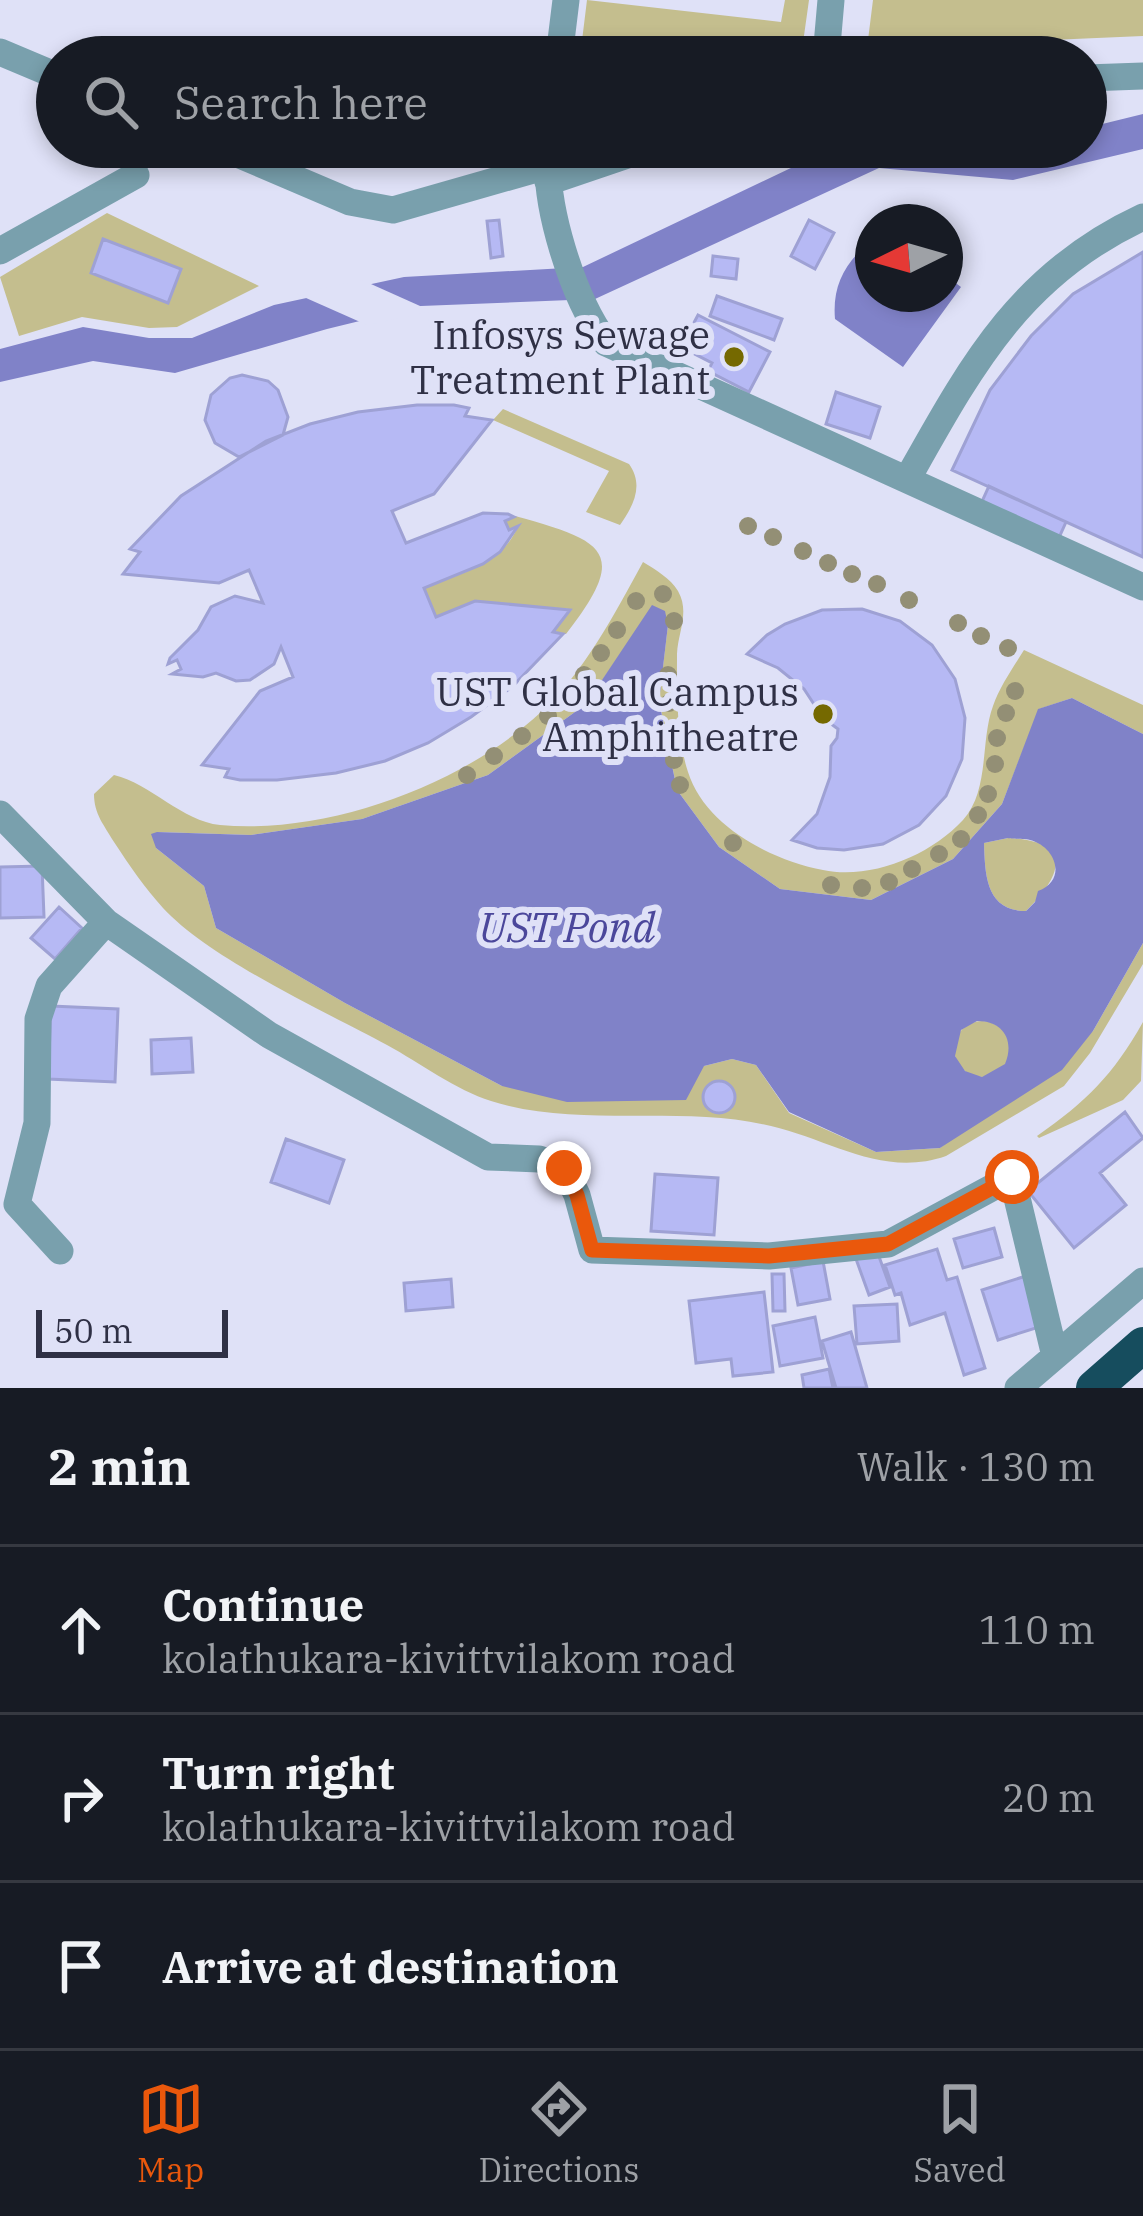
<!DOCTYPE html>
<html lang="en">
<head>
<meta charset="utf-8">
<style>
  :root { --surface:#171b24; --page:#20242c; --text:#f1f3f6; --muted:#9ea1a6; --line:#363941; --accent:#ea580c }
  body { margin:0; font-family:"IBM Plex Serif",serif; background:var(--page); color:var(--text) }
  .compass { position:absolute; left:855px; top:204px; width:108px; height:108px; border-radius:50%; background:var(--surface); box-shadow:0 6px 18px #0003; rotate:265deg }
  .scale { position:absolute; left:36px; bottom:30px; width:192px; box-sizing:border-box; padding-left:12px; border:6px solid #2f3045; border-top:0; font-size:33px; line-height:42px; white-space:nowrap; color:#2f3045; -webkit-text-stroke:9px #dfe1f7; paint-order:stroke }
  .stop { position:absolute; width:36px; height:36px; margin:-27px; border:9px solid #ea580c; border-radius:50%; background:#fff }
  .stop.end { background:#ea580c; border-color:#fff; box-shadow:0 3px 12px #0008 }
  .list { margin:0; padding:0; list-style:none }
  h2 { display:flex; justify-content:space-between; align-items:center; height:156px; margin:0; padding:0 48px; font-size:51px }
  h2 small { font-size:39px; font-weight:400; color:var(--muted) }
  .list li { display:grid; grid-template-columns:78px 1fr auto; gap:36px; align-items:center; box-sizing:border-box; height:168px; padding:0 48px; border-top:3px solid var(--line) }
  .list b { display:block; font-size:45px; white-space:nowrap }
  .list p { margin:0; font-size:39px; white-space:nowrap; color:var(--muted) }
  .list em { font-size:39px; font-style:normal; color:var(--muted) }
  .icon { flex:none; width:66px; height:66px; fill:none; stroke:currentColor; stroke-width:2; stroke-linecap:round; stroke-linejoin:round }
  .map { position:relative; flex:none; width:1143px; height:1388px; overflow:hidden }
  .search { position:absolute; background:var(--surface); box-shadow:0 6px 18px #0003; left:36px; right:36px; top:36px; height:132px; display:flex; align-items:center; gap:30px; box-sizing:border-box; padding:0 42px; border-radius:66px; color:var(--muted); font-size:45px }
  .sheet { height:660px; background:var(--surface) }
  nav { display:flex; justify-content:space-around; align-items:center; box-sizing:border-box; height:168px; border-top:3px solid var(--line); background:var(--surface); font-size:33px; color:var(--muted) }
  nav a { display:grid; justify-items:center; gap:6px }
  nav .on { color:var(--accent) }
  .map>svg:first-child { display:block }
  .green { fill:#c4be8e }
  .water { fill:#8082c8; fill-rule:evenodd }
  .pier { fill:#dfe1f7 }
  .building { fill:#b6b9f4; stroke:#9ea1d4; stroke-width:3 }
  .lines { fill:none; stroke-linecap:round; stroke-linejoin:round }
  .minor { stroke:#79a0ad; stroke-width:27 }
  .highway { stroke:#164d5e; stroke-width:36 }
  .tree { fill:#938f75 }
  .route { stroke:#ea580c; stroke-width:15 }
  .poi-dot { fill:#756900; stroke:#dfe1f7; stroke-width:4.5 }
  .labels { text-anchor:middle; stroke-width:12; stroke-linejoin:round; paint-order:stroke }
  .poi-label { font-size:39px; fill:#2f3045; stroke:#dfe1f7; text-anchor:end }
  .water-label { font-size:42px; font-style:italic; fill:#4b479b; stroke:#dfe1f7 }
</style>
</head>
<body>
<div class="map">
<svg width="1143" height="1388" viewBox="0 0 1143 1388">
  <rect width="100%" height="100%" fill="#dfe1f7"/>
  <path class="green" d="M 587,0 L 781,22 L 785,0 L 809,0 L 801,57 L 602,57 L 604,39 L 591,37 L 588,57 L 580,57 Z
    M 873,0 L 1143,0 L 1143,36 L 867,48 Z
    M 107,213 L 259,286 L 177,327 L 149,328 L 82,317 L 19,336 L 0,277 Z
    M 503,409 L 629,464 C 644,485 634,505 620,525 L 586,512 L 609,471 L 493,420 Z
    M 515,516 C 606,541 630,552 566,634 L 554,631 L 569,609 L 475,601 L 436,617 L 424,588 C 459,574 503,564 518,526 L 509,530 L 505,521 Z
    M 643,562 C 656,570 670,578 678,591 C 690,612 678,632 677,654 C 677,691 676,736 688,772 C 705,826 771,860 823,870 C 870,880 930,856 963,820 C 990,790 980,741 993,706 C 1000,686 1013,668 1024,650 L 1143,705 L 1143,734 L 1072,698 L 1039,709 L 1002,804 L 953,859 L 871,900 L 780,889 L 719,847 L 677,790 L 659,700 L 668,625 L 653,606 L 586,704 L 488,775 L 362,819 L 251,835 L 157,832 L 156,848 L 204,886 L 216,928 L 345,1003 L 502,1086 L 704,1066 L 732,1059 L 756,1065 L 789,1113 L 876,1152 L 940,1148 L 1093,1031 L 1143,943 L 1143,964 L 1090,1053 L 1064,1086 L 946,1156 C 883,1178 831,1140 771,1126 C 680,1104 580,1129 491,1101 C 456,1090 420,1063 387,1045 C 324,1011 210,959 163,908 C 145,888 129,865 114,842 C 104,825 94,814 94,794 L 114,775 C 151,784 182,821 220,825 C 327,835 463,785 541,712 C 585,671 614,615 643,562 Z
    M 1008,838 C 1075,841 1062,876 1026,911 C 986,911 985,875 984,843 Z
    M954 1049a28 28 0 1 1 56 0a28 28 0 1 1-56 0Z
    M 1143,1022 L 1141,1081 L 1123,1100 L 1039,1138 L 1037,1136 C 1087,1101 1113,1075 1143,1022 Z"/>
  <path class="water" d="M 1143,114 L 1143,149 L 1013,180 L 879,168 L 595,299 L 421,306 L 327,329 L 175,373 L 93,361 L 0,382 L 0,349 L 83,327 L 149,338 L 192,338 L 274,305 L 404,277 L 583,267 L 835,147 L 1086,147 L 1086,128 Z
    M 873,240 L 873,294 L 945,294 L 945,275 L 961,287 L 903,367 L 835,319 C 832,285 846,260 873,240 Z
    M 652,605 L 665,611 L 668,625 L 659,701 L 677,790 L 719,847 L 780,889 L 871,900 L 953,859 L 1002,804 L 1038,709 L 1072,698 L 1143,734 L 1143,943 L 1093,1031 L 1062,1070 L 940,1148 L 876,1152 L 789,1112 L 756,1065 L 732,1059 L 704,1066 L 686,1100 L 567,1102 L 502,1086 L 345,1003 L 216,928 L 204,886 L 156,848 L 151,834 L 157,832 L 251,835 L 362,819 L 488,775 L 586,704 ZM 1008,838 C 1010,839 1028,839 1030,840 C 1057,847 1067,881 1038,891 L 1035,902 L 1026,911 C 986,911 985,875 984,843 ZM 977,1021 C 1003,1021 1015,1040 1005,1064 L 982,1077 L 965,1071 L 955,1056 L 961,1030 Z"/>
  <path class="pier" d="M 362,280 L 429,310 L 429,312 L 367,325 L 297,294 Z"/>
  <path class="building" d="M 499,220 L 503,256 L 491,258 L 487,221 Z
    M 809,220 L 834,233 L 815,269 L 791,256 Z
    M 103,239 L 181,269 L 168,303 L 91,273 Z
    M 1143,252 L 1143,557 L 952,470 L 990,390 L 1031,336 L 1073,294 Z
    M 713,256 L 738,259 L 736,279 L 711,276 Z
    M 717,296 L 782,319 L 774,340 L 710,316 Z
    M 698,315 L 770,352 L 749,392 L 708,371 L 712,363 L 681,347 Z
    M 242,375 L 268,381 L 278,390 L 288,417 L 283,435 L 239,457 L 215,443 L 205,420 L 211,395 L 230,378 Z
    M 836,392 L 880,407 L 870,438 L 826,424 Z
    M 417,405 L 454,405 L 469,408 L 465,416 L 492,420 L 434,494 L 392,511 L 406,543 L 483,513 L 508,514 L 514,517 L 505,521 L 509,530 L 518,526 L 500,552 L 483,564 L 424,588 L 436,617 L 475,601 L 570,610 L 553,632 L 563,634 L 512,687 L 471,717 L 428,743 L 385,761 L 336,773 L 277,780 L 240,780 L 225,777 L 229,769 L 202,765 L 260,691 L 293,677 L 281,647 L 274,664 L 250,680 L 236,681 L 216,673 L 203,677 L 172,674 L 181,669 L 177,660 L 168,664 L 170,658 L 198,630 L 211,607 L 235,596 L 263,603 L 249,570 L 219,583 L 123,574 L 140,552 L 130,549 L 181,496 L 266,441 L 310,424 L 358,412 Z
    M 989,486 L 1066,522 L 1057,542 L 980,506 Z
    M 862,609 L 900,621 L 932,645 L 955,679 L 965,718 L 962,759 L 946,796 L 919,825 L 883,844 L 844,850 L 817,848 L 792,840 L 817,814 L 830,777 L 831,746 L 837,738 L 838,729 L 823,718 L 804,689 L 778,668 L 747,654 L 767,635 L 785,624 L 822,610 Z
    M 42,866 L 44,917 L 0,918 L 0,867 Z
    M 59,907 L 82,928 L 55,959 L 31,938 Z
    M 51,1006 L 118,1009 L 115,1082 L 48,1079 Z
    M 191,1038 L 193,1072 L 152,1074 L 151,1040 Z
    M703 1097a16 16 0 1 1 32 0a16 16 0 1 1-32 0Z
    M 1125,1112 L 1143,1138 L 1100,1173 L 1126,1205 L 1074,1248 L 1028,1191 Z
    M 286,1139 L 344,1160 L 329,1203 L 271,1182 Z
    M 655,1174 L 718,1178 L 714,1235 L 651,1231 Z
    M 994,1228 L 1002,1257 L 963,1268 L 954,1239 Z
    M 937,1249 L 947,1280 L 957,1277 L 985,1368 L 964,1375 L 945,1313 L 910,1325 L 901,1293 L 895,1295 L 885,1265 Z
    M 877,1251 L 890,1287 L 869,1295 L 856,1259 Z
    M 823,1261 L 830,1299 L 798,1305 L 791,1268 Z
    M 772,1274 L 784,1274 L 785,1311 L 773,1311 Z
    M 1026,1276 L 1042,1326 L 998,1340 L 982,1290 Z
    M 451,1279 L 453,1307 L 406,1311 L 404,1283 Z
    M 764,1292 L 773,1372 L 733,1376 L 731,1359 L 696,1363 L 689,1301 Z
    M 897,1304 L 899,1341 L 857,1344 L 854,1306 Z
    M 815,1317 L 823,1358 L 780,1366 L 773,1326 Z
    M 851,1332 L 867,1388 L 836,1388 L 822,1341 Z
    M 829,1369 L 833,1388 L 804,1388 L 802,1375 Z"/>
  <g class="lines">
    <path class="minor" d="M 0,52 L 57,76
      M 559,57 L 566,0
      M 826,57 L 831,0
      M 1086,78 L 1143,76
      M 221,147 L 350,202 L 393,210 L 547,166
      M 549,147 C 542,203 573,298 606,343 L 1143,587
      M 548,182 L 651,147
      M 0,251 L 136,175
      M 908,478 C 971,366 1020,274 1143,217
      M 0,814 L 106,922 L 269,1035 L 488,1157 L 539,1159 L 564,1168 L 577,1195 L 592,1250 L 769,1256 L 888,1244 L 1012,1177 L 1055,1356
      M 60,1251 L 17,1204 L 37,1123 L 38,1019 L 49,986 L 106,922
      M 1018,1388 L 1143,1281"/>
    <path class="highway" d="M 1094,1388 L 1143,1345"/>
  </g>
  <g class="tree">
    <circle cx="748" cy="526" r="9"/>
    <circle cx="773" cy="537" r="9"/>
    <circle cx="803" cy="551" r="9"/>
    <circle cx="828" cy="563" r="9"/>
    <circle cx="852" cy="574" r="9"/>
    <circle cx="877" cy="584" r="9"/>
    <circle cx="663" cy="594" r="9"/>
    <circle cx="909" cy="600" r="9"/>
    <circle cx="636" cy="601" r="9"/>
    <circle cx="674" cy="621" r="9"/>
    <circle cx="958" cy="623" r="9"/>
    <circle cx="617" cy="630" r="9"/>
    <circle cx="981" cy="636" r="9"/>
    <circle cx="1008" cy="648" r="9"/>
    <circle cx="601" cy="653" r="9"/>
    <circle cx="584" cy="675" r="9"/>
    <circle cx="668" cy="675" r="9"/>
    <circle cx="1015" cy="691" r="9"/>
    <circle cx="569" cy="693" r="9"/>
    <circle cx="669" cy="703" r="9"/>
    <circle cx="1006" cy="713" r="9"/>
    <circle cx="548" cy="716" r="9"/>
    <circle cx="670" cy="733" r="9"/>
    <circle cx="522" cy="736" r="9"/>
    <circle cx="997" cy="738" r="9"/>
    <circle cx="494" cy="756" r="9"/>
    <circle cx="674" cy="760" r="9"/>
    <circle cx="995" cy="764" r="9"/>
    <circle cx="467" cy="775" r="9"/>
    <circle cx="680" cy="785" r="9"/>
    <circle cx="988" cy="794" r="9"/>
    <circle cx="978" cy="815" r="9"/>
    <circle cx="961" cy="839" r="9"/>
    <circle cx="733" cy="843" r="9"/>
    <circle cx="939" cy="854" r="9"/>
    <circle cx="912" cy="869" r="9"/>
    <circle cx="889" cy="882" r="9"/>
    <circle cx="831" cy="885" r="9"/>
    <circle cx="862" cy="888" r="9"/>
  </g>
  <g class="lines">
    <path class="route" d="M 564,1168 L 577,1195 L 592,1250 L 769,1256 L 888,1244 L 1012,1177"/>
  </g>
  <g class="poi-dot">
    <circle cx="734" cy="357" r="12"/>
    <circle cx="823" cy="714" r="12"/>
  </g>
  <g class="labels">
    <g class="poi-label">
      <text x="710" y="349">Infosys Sewage<tspan x="710" dy="45">Treatment Plant</tspan></text>
      <text x="799" y="706">UST Global Campus<tspan x="799" dy="45">Amphitheatre</tspan></text>
    </g>
    <g class="water-label">
      <text x="567" y="942">UST Pond</text>
    </g>
  </g>
</svg>
<svg class="compass" viewBox="-18 -18 36 36"><path d="M0-13l5 13h-10z" fill="#e53935"/><path d="M0 13l5-13h-10z" fill="#9ea1a6"/></svg>
<div class="scale">50 m</div>
<div class="stop" style="left:1012px;top:1177px"></div>
<div class="stop end" style="left:564px;top:1168px"></div>
<div class="search"><svg class="icon" aria-label="search" viewBox="0 0 24 24"><circle cx="10" cy="10" r="6"/><path d="M15 15l6 6"/></svg>Search here</div>
</div>
<section class="sheet">
<h2>2 min<small>Walk · 130 m</small></h2>
<ul class="list">
<li><svg class="icon" aria-label="ahead" viewBox="0 0 24 24"><path d="M12 20V5M6 11l6-6 6 6"/></svg><div><b>Continue</b><p>kolathukara-kivittvilakom road</p></div><em>110 m</em></li>
<li><svg class="icon" aria-label="right" viewBox="0 0 24 24"><path d="M7 20v-9h11M14 6l5 5-5 5"/></svg><div><b>Turn right</b><p>kolathukara-kivittvilakom road</p></div><em>20 m</em></li>
<li><svg class="icon" aria-label="arrive" viewBox="0 0 24 24"><path d="M6 21V4h12l-3 4 3 4H6"/></svg><div><b>Arrive at destination</b></div></li>
</ul>
</section>
<nav>
<a class="on"><svg class="icon" aria-label="map" viewBox="0 0 24 24"><path d="M3 6l6-2 6 2 6-2v14l-6 2-6-2-6 2zM9 4v14M15 6v14"/></svg>Map</a>
<a><svg class="icon" aria-label="directions" viewBox="0 0 24 24"><path d="M12 3l9 9-9 9-9-9zM9 14v-3h6M13 9l2 2-2 2"/></svg>Directions</a>
<a><svg class="icon" aria-label="saved" viewBox="0 0 24 24"><path d="M7 4h10v16l-5-4-5 4z"/></svg>Saved</a>
</nav>
</body>
</html>
